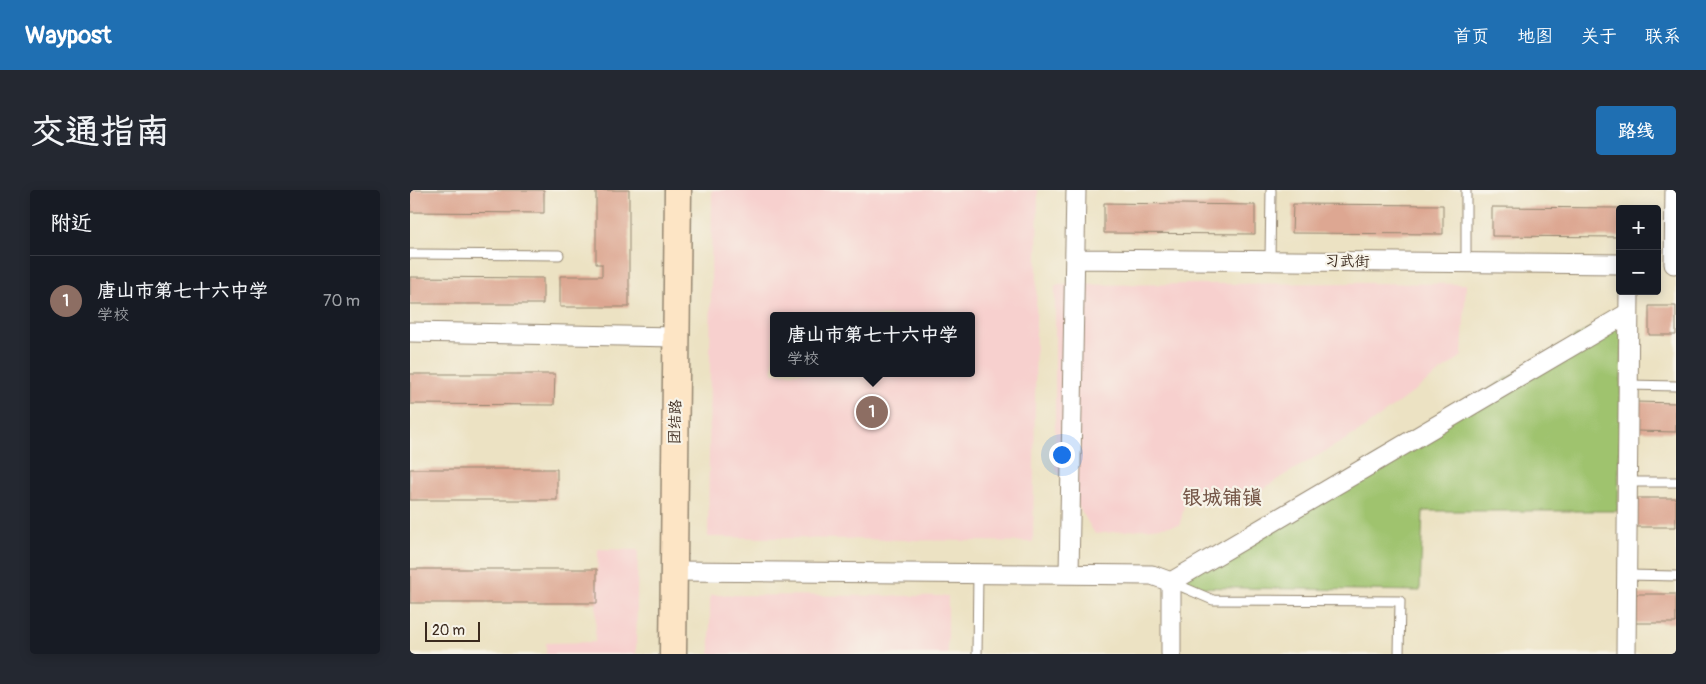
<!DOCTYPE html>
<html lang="zh">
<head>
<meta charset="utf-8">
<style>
  :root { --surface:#171b24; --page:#242831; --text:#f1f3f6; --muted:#9ea1a6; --line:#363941; --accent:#1f6fb2 }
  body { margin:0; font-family:Pangolin,"LXGW WenKai TC",sans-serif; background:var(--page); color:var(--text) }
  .controls { position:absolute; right:15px; top:15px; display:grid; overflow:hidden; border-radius:5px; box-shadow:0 2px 12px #0003 }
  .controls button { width:45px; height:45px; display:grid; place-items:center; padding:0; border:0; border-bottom:1px solid var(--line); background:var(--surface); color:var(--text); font:25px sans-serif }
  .scale { position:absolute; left:15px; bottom:12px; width:55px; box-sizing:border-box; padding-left:5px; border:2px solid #3b2a1e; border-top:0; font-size:14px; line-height:18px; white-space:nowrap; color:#3b2a1e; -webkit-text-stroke:4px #f7f3e8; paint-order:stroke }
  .you { position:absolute; left:651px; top:264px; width:18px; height:18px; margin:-12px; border:4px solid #fff; border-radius:50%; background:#1a73e8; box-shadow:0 0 0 8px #1a73e833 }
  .badge { display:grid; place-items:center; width:32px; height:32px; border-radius:50%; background:var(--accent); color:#fff; font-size:16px; font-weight:700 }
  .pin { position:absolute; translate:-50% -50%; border:2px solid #fff; box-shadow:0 1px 5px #0006 }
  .popup { position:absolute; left:360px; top:122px; width:205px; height:65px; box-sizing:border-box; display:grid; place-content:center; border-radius:5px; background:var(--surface); filter:drop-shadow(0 1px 4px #0005); font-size:16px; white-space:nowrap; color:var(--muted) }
  .popup b { font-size:19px; color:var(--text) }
  .popup::after { content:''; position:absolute; left:50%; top:100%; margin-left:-10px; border:10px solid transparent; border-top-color:var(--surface) }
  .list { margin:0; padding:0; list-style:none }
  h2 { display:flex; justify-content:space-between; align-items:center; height:65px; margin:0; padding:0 20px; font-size:21px }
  h2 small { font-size:16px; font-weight:400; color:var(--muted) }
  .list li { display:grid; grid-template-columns:32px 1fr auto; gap:15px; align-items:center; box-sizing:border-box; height:90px; padding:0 20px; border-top:1px solid var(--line) }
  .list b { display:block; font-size:19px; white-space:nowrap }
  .list p { margin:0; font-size:16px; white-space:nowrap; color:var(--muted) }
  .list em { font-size:16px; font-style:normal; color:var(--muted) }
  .map { position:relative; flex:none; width:1266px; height:464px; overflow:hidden; border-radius:5px }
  header { display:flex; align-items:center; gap:30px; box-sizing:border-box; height:70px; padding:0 25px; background:var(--accent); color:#fff }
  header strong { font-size:24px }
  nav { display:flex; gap:28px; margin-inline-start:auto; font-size:18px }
  .intro { display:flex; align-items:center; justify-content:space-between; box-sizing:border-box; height:120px; padding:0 30px }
  h1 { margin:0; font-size:35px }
  .button { padding:12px 22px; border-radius:5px; background:var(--accent); color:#fff; font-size:18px; font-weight:700 }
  main { display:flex; gap:30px; padding:0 30px }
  aside { flex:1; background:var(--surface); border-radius:5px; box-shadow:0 2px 12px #0003 }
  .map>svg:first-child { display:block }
  .built { fill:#f7d0ce; fill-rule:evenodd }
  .green { fill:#9fc36e; stroke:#6d7646 }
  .building { fill:#dda792 }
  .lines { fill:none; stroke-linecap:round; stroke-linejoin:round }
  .lane-casing { stroke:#948670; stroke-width:11 }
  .street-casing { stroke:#948670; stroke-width:21 }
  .secondary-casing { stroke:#948670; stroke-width:29 }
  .lane { stroke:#fff; stroke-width:9 }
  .street { stroke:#fff; stroke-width:19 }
  .secondary { stroke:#fde5c5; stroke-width:26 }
  .labels { text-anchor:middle; stroke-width:4.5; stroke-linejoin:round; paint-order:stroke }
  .street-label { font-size:15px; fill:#3b2a1e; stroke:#f7f3e8 }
  .district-label { font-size:20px; font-weight:bold; fill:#745647; stroke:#f7f3e8 }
</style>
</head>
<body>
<header>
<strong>Waypost</strong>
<nav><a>首页</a><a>地图</a><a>关于</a><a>联系</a></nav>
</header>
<div class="intro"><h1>交通指南</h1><a class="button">路线</a></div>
<main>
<aside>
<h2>附近<small></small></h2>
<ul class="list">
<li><span class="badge" style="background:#8d6e63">1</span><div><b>唐山市第七十六中学</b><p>学校</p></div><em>70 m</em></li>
</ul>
</aside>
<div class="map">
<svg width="1266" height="464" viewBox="0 0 1266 464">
  <rect width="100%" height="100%" fill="#f7f3e8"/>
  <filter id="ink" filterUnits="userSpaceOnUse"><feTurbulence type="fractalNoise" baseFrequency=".02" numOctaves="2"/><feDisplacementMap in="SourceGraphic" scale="10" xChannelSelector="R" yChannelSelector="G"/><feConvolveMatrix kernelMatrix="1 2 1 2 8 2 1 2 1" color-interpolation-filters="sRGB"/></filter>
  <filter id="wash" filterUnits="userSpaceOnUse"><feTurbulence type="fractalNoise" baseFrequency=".0096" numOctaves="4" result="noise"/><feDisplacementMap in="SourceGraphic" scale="20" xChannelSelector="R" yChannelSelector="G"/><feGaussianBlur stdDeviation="1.12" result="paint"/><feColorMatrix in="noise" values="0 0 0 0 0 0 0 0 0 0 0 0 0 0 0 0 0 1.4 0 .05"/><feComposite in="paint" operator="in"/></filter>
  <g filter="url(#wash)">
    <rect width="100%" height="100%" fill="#ece2c3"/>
    <path class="built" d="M 302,0 L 628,0 L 623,352 L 298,347 ZM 363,126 L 561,126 L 561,183 L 363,183 Z
      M 947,93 L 1056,94 L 1052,166 L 947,243 L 871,287 L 852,300 L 777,301 L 770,335 L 685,344 L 645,277 L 645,95 Z
      M 188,359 L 228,360 L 226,464 L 136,464 L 136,453 L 185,452 Z
      M 300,405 L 538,406 L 538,464 L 300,464 Z"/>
    <path class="green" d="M 1213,118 L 1208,321 L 1013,321 L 1010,401 L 774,397 L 773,384 Z"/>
    <g id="blocks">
      <path class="building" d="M 0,0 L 134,0 L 134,23 L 0,22 Z
        M 186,0 L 219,0 L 219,117 L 150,117 L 150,86 L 192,86 L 192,74 L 186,74 Z
        M 694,13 L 845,15 L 845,44 L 694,43 Z
        M 883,14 L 1033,15 L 1033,44 L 882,43 Z
        M 1082,17 L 1210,18 L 1210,47 L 1082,46 Z
        M 0,87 L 133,88 L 133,114 L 0,114 Z
        M 1239,116 L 1266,116 L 1266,145 L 1239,145 Z
        M 0,184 L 145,184 L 144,215 L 0,214 Z
        M 1227,212 L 1266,213 L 1266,242 L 1226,241 Z
        M 0,279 L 147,279 L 147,310 L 0,310 Z
        M 1226,308 L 1266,308 L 1266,337 L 1226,337 Z
        M 0,379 L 187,379 L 187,413 L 0,413 Z
        M 1225,404 L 1266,404 L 1266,433 L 1225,433 Z"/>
    </g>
  </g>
  <g filter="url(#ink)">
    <use href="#blocks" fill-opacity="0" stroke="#948670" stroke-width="1"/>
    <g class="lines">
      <g class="lane-casing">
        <path id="lane" d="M 0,64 L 149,65
          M 860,70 L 861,0
          M 1056,72 L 1056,0
          M 1218,195 L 1266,196
          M 1217,292 L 1266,292
          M 1217,385 L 1266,386
          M 761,392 L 803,410 L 990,411 L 989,464
          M 567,464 L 568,383"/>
      </g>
      <g class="street-casing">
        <path id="street" d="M 665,69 L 1210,74
          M 1264,74 L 1265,0
          M 0,142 L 266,147
          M 264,381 L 742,385 L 761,392
          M 659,384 L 666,0
          M 761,464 L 761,392 L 1218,123
          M 1216,464 L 1219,101"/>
      </g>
      <g class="secondary-casing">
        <path id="secondary" d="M 263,464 L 268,0"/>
      </g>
      <use href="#lane" class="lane"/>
      <use href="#street" class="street"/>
      <use href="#secondary" class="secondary"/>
    </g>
  </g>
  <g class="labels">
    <g class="street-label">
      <text transform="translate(937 71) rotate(1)" y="5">习武街</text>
      <text transform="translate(265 232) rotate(-89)" y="5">团结路</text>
    </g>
    <g class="district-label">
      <text x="812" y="314">银城铺镇</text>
    </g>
  </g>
</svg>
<div class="controls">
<button>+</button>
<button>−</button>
</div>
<div class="scale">20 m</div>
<div class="you"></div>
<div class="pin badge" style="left:462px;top:222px;background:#8d6e63">1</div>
<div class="popup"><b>唐山市第七十六中学</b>学校</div>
</div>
</main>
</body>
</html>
